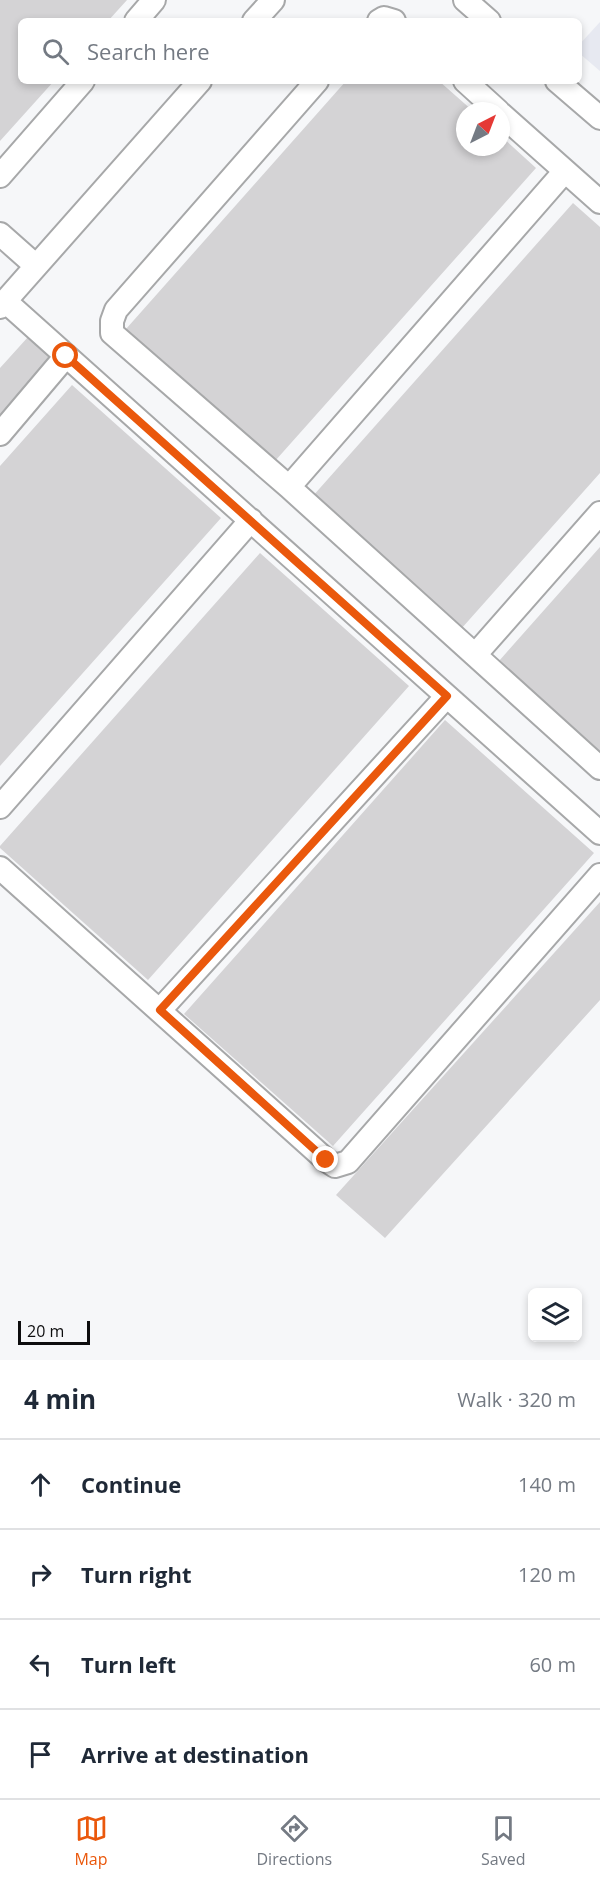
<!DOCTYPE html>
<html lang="en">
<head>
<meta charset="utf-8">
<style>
  :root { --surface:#fff; --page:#f2f2f3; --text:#1f2937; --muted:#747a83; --line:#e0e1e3; --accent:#ea580c }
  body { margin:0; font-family:"Open Sans",sans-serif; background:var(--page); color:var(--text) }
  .controls { position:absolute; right:18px; bottom:18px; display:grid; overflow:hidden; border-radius:9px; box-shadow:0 3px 9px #0003 }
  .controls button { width:54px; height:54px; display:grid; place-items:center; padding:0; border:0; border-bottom:2px solid var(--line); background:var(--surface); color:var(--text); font:30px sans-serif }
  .compass { position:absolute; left:456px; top:102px; width:54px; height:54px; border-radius:50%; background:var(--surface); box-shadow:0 3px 9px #0003; rotate:42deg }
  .scale { position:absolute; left:18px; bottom:15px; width:72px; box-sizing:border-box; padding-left:6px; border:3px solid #0d0d0e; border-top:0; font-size:16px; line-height:21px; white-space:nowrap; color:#0d0d0e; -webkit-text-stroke:4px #f6f7f9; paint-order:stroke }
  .stop { position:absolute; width:18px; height:18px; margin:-14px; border:4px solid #ea580c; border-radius:50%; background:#fff }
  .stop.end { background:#ea580c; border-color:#fff; box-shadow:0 2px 6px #0008 }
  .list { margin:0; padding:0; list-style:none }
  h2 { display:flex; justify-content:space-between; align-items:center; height:78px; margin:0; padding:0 24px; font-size:26px }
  h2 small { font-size:20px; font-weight:400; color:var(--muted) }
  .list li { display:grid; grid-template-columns:39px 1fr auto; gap:18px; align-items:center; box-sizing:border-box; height:90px; padding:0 24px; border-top:2px solid var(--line) }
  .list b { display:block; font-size:22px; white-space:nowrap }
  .list em { font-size:20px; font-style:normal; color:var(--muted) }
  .icon { flex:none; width:33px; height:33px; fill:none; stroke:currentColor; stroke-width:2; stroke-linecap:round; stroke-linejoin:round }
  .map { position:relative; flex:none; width:600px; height:1360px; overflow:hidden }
  .search { position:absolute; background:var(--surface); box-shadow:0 3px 9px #0003; left:18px; right:18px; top:18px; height:66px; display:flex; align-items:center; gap:15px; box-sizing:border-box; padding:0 21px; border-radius:9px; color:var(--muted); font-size:22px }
  .sheet { height:438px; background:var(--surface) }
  nav { display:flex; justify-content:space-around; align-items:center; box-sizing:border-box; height:84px; border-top:2px solid var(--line); background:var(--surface); font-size:16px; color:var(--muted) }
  nav a { display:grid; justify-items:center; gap:3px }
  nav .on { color:var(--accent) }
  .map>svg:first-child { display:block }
  .built { fill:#e7e9f1 }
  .building { fill:#d4d3d5 }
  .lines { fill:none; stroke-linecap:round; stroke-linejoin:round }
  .minor-casing { stroke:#a7a8a9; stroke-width:26 }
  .minor { stroke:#fff; stroke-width:22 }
  .route { stroke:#ea580c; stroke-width:8 }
</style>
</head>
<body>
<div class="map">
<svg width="600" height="1360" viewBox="0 0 600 1360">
  <rect width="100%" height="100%" fill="#f6f7f9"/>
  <path class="built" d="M 600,22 L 600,71 L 579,53 L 579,45 Z"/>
  <path class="building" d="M 0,0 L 127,0 L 108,21 L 21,21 L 21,81 L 54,81 L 0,141 Z
    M 346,81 L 439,81 L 473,111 L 465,111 L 465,147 L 501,147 L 501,136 L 536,168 L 275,461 L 126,329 Z
    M 573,203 L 600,227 L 600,473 L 461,629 L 312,497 Z
    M 28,337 L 54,359 L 0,420 L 0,368 Z
    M 72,385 L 221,518 L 0,766 L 0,466 Z
    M 600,547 L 600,751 L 499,661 Z
    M 260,553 L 409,686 L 148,980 L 0,848 L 0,846 Z
    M 445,720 L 594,853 L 333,1146 L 184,1014 Z
    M 600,902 L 600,1000 L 385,1238 L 336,1195 Z"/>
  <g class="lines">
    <g class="minor-casing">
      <path id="minor" d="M 465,0 L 489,21
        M 136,21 L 154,0
        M 254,21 L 273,0
        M 379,21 L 384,18 L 394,21
        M 317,81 L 116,310 L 112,321 L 112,333 L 289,487 L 600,768
        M 465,81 L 498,111
        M 557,81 L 600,118
        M 501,114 L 600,202
        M 0,176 L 83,81
        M 0,234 L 35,265
        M 5,301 L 600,833
        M 0,307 L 200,81
        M 0,434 L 66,356
        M 289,487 L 565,171
        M 475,655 L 600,513
        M 0,807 L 251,520
        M 0,868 L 326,1160 L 335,1166 L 348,1162 L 600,875
        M 160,1010 L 447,696"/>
    </g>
    <use href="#minor" class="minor"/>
  </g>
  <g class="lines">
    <path class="route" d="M 66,356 L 447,696 L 160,1010 L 326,1160"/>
  </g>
</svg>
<div class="controls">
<button><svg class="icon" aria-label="layers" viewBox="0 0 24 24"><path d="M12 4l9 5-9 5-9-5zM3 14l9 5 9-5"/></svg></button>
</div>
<svg class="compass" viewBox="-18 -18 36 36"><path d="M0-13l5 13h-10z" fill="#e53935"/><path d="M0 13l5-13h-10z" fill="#747a83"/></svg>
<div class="scale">20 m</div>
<div class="stop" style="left:66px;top:356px"></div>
<div class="stop end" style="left:326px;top:1160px"></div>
<div class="search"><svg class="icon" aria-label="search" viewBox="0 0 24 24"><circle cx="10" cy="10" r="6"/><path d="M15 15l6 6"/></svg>Search here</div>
</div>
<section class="sheet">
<h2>4 min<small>Walk · 320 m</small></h2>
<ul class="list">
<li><svg class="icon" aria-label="ahead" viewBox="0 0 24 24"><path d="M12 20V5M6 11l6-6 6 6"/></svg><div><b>Continue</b></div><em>140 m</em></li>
<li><svg class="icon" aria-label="right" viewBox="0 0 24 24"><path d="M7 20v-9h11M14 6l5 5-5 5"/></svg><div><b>Turn right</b></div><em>120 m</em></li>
<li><svg class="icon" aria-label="left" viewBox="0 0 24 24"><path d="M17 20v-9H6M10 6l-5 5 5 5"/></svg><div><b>Turn left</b></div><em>60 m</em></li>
<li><svg class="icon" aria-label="arrive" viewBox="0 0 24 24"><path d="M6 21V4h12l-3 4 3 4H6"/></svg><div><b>Arrive at destination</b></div></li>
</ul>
</section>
<nav>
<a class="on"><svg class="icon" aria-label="map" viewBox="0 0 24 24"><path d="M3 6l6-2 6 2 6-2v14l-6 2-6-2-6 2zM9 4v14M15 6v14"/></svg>Map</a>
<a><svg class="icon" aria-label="directions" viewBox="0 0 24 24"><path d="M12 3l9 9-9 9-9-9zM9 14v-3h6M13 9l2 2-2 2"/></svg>Directions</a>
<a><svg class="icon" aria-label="saved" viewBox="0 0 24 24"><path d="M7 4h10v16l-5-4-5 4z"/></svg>Saved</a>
</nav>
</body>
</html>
